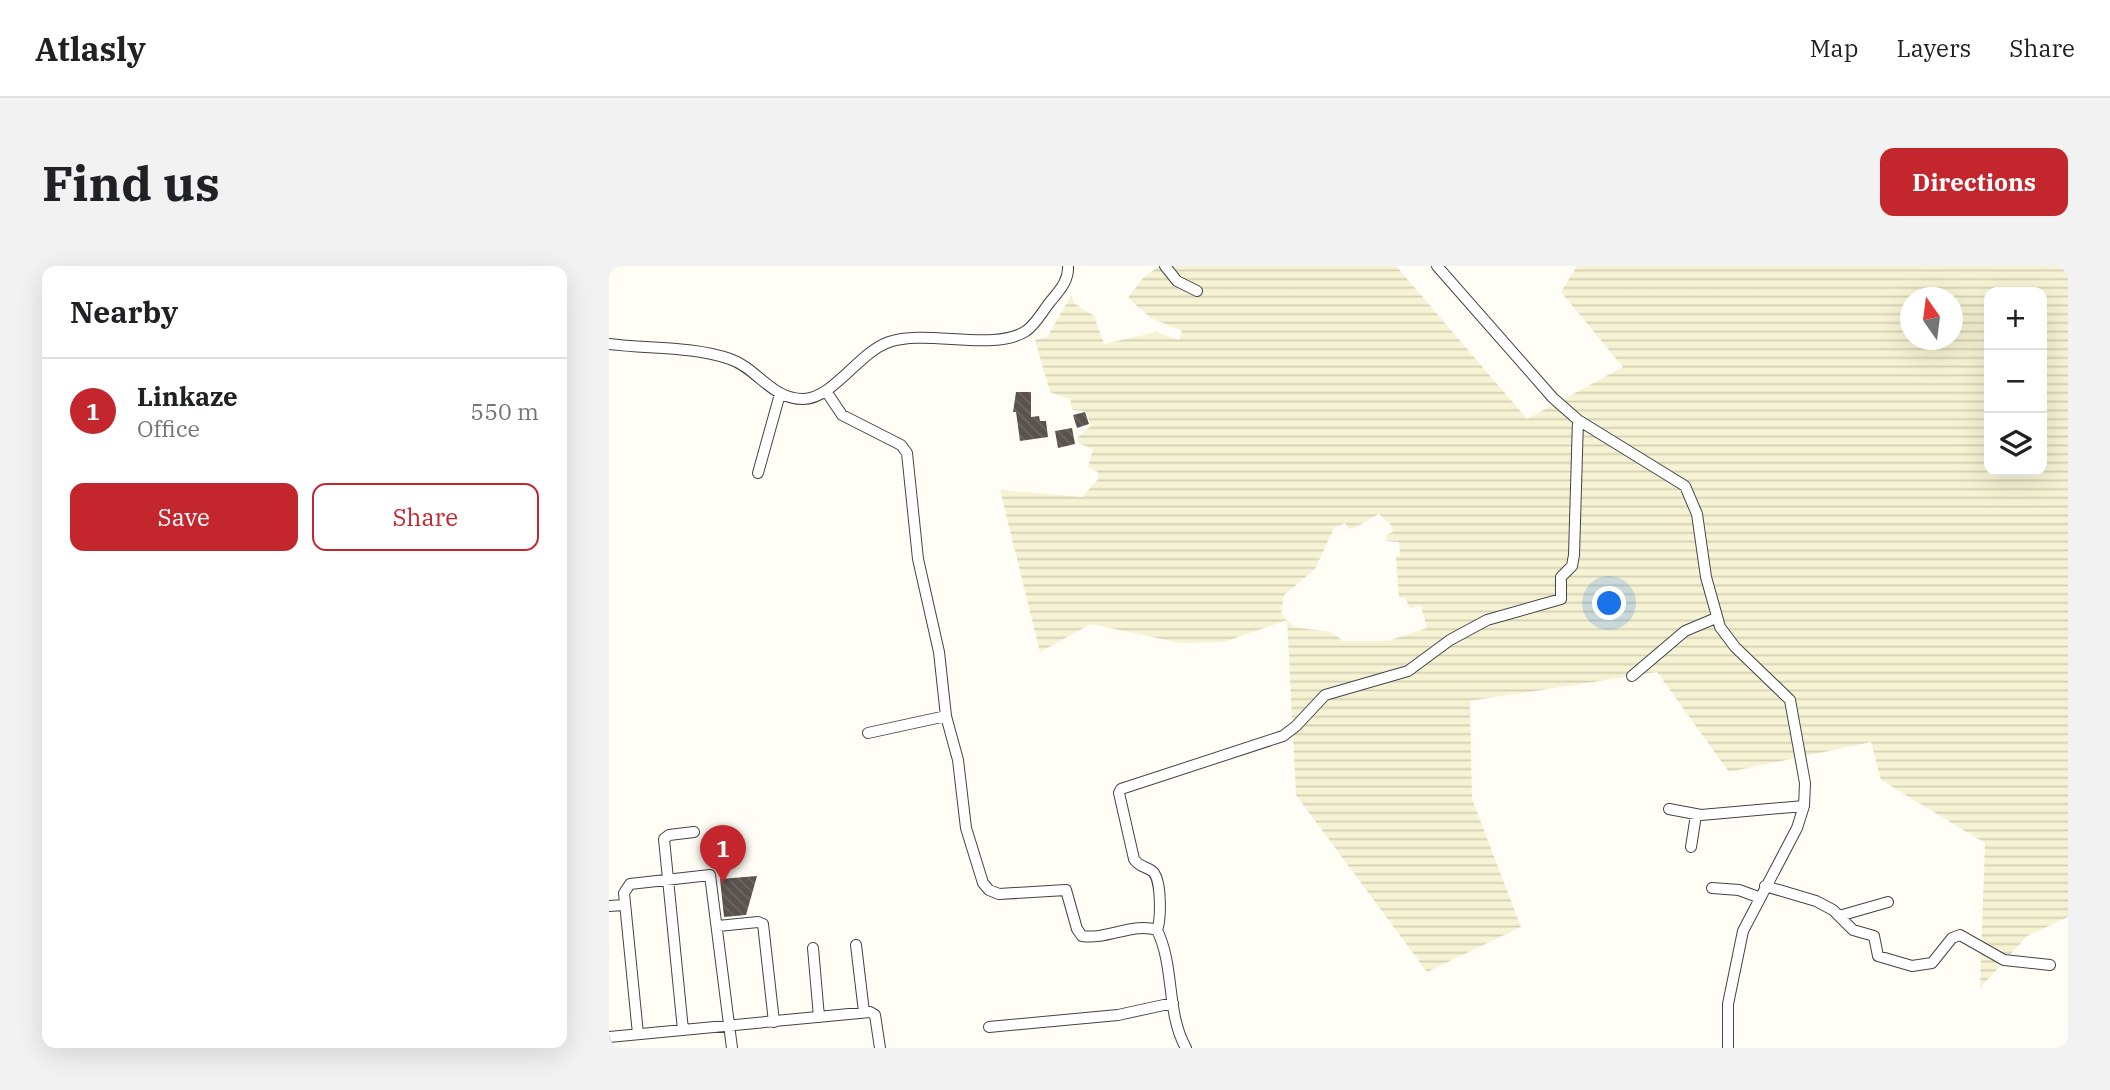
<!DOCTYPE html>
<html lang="en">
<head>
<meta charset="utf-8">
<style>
  :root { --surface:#fff; --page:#f2f2f2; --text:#202124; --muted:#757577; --line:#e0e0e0; --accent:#c4262e }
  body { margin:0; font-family:"IBM Plex Serif",serif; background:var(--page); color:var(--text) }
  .controls { position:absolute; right:21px; top:21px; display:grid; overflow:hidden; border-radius:14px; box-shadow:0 7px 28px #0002 }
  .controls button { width:63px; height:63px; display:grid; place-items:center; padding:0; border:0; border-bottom:2px solid var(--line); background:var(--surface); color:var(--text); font:35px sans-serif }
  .compass { position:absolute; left:1291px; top:21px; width:63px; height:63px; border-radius:50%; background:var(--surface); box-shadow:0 7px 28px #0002; rotate:346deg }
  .you { position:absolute; left:1001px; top:338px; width:24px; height:24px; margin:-18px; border:5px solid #fff; border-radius:50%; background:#1a73e8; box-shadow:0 0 0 10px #1a73e833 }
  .badge { display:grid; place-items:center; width:46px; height:46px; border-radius:50%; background:var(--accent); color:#fff; font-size:23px; font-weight:700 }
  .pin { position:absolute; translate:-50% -58px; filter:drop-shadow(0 2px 4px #0008) }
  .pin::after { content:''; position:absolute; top:37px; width:24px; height:21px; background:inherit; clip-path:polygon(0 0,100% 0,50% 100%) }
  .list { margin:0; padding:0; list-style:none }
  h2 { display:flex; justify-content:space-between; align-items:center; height:91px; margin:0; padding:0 28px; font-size:30px }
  h2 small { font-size:23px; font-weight:400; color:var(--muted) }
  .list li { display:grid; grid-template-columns:46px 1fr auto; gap:21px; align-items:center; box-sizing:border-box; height:105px; padding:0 28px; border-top:2px solid var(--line) }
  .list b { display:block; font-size:26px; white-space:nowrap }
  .list p { margin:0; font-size:23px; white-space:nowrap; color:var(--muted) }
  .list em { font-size:23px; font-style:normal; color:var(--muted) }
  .actions { display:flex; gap:14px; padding:21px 28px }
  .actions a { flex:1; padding:16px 0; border:2px solid var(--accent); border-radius:14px; text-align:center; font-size:24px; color:var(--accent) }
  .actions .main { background:var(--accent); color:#fff }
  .icon { flex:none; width:38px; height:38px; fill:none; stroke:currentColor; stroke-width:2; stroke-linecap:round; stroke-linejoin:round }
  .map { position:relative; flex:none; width:1459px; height:782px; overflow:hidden; border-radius:14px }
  header { display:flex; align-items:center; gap:42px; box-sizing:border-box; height:98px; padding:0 35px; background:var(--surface); border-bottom:2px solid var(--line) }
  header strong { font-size:33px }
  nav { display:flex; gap:38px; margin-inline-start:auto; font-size:24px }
  .intro { display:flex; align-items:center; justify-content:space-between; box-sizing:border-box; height:168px; padding:0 42px }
  h1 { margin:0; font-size:49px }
  .button { padding:18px 32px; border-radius:14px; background:var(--accent); color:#fff; font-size:24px; font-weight:700 }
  main { display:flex; gap:42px; padding:0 42px }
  aside { flex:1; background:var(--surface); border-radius:14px; box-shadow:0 7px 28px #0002 }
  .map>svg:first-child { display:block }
  .farmland { fill:url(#farmland-rules); fill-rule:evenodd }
  .building { fill:url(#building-back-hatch) }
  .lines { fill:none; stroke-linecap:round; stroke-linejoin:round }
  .minor-casing { stroke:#444; stroke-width:12 }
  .minor { stroke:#fff; stroke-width:10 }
</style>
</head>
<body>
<header>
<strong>Atlasly</strong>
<nav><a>Map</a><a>Layers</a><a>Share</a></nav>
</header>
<div class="intro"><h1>Find us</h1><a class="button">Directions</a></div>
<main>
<aside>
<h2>Nearby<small></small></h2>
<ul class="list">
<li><span class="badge">1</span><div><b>Linkaze</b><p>Office</p></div><em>550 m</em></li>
</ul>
<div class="actions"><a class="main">Save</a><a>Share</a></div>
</aside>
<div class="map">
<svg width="1459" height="782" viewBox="0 0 1459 782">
  <defs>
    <pattern id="farmland-rules" width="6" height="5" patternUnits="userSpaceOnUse" patternTransform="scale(1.75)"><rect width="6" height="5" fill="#f6f3d4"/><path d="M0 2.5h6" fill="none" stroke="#d2cfb5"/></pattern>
    <pattern id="building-back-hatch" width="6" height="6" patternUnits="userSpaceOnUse" patternTransform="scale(1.75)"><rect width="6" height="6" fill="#5a524d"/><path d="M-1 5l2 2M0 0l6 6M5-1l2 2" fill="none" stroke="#6d6662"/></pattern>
  </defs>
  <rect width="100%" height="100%" fill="#fffdf5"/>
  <path class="farmland" d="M 550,0 L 787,0 L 918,153 L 1014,101 L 952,26 L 968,0 L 1459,0 L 1459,651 L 1418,670 L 1371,722 L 1376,577 L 1272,514 L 1262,476 L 1120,506 L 1048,406 L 861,435 L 863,533 L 912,661 L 818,706 L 687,529 L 678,354 L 615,376 L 571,377 L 482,358 L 431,386 L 391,224 L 473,231 L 489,213 L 489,206 L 479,201 L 484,183 L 469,177 L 469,171 L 482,160 L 477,145 L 463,144 L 461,133 L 441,126 L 426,74 L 438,71 L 462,30 L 466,38 L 485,50 L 495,78 L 547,66 L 570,74 L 573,65 L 542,52 L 519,32 L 534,12 ZM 1380,26 L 1433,26 L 1433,205 L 1380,205 ZM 1302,32 L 1344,32 L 1344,74 L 1302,74 ZM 770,248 L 782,259 L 784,266 L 777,269 L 778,275 L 790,276 L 791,289 L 787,291 L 790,332 L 796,332 L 801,342 L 812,340 L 818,362 L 778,375 L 734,375 L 722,366 L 684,361 L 672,347 L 675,329 L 706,303 L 725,262 L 736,257 L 740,263 L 745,262 Z"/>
  <path class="building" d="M 407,126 L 422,126 L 422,151 L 430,150 L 431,155 L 437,155 L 439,171 L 411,175 L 407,146 L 404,146 Z
    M 476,146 L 480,158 L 468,162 L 464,149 Z
    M 463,162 L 466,178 L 449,182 L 446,165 Z
    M 148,610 L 137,649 L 115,651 L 111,613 Z"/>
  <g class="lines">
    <g class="minor-casing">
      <path id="minor" d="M 556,0 L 568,15 L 588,25
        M 828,0 L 944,132 L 969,154 L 1076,220 L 1088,248 L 1097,311 L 1111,361 L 1126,381 L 1181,434 L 1196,517 L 1195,540 L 1188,562 L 1134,665 L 1119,738 L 1119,782
        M 0,78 C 39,83 84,80 121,93 C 148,102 162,133 194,133 C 224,133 250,86 280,76 C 317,63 385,86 417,65 C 427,58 433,46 441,36 C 450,25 460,15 459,0
        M 217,125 L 233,149 L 292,179 L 298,187 L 309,293 L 330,386 L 337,450 L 349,494 L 357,562 L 374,617 L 380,624 L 390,628 L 457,624 L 468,663 L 473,670 C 498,674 525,656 548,664 C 566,701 557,747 577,782
        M 149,207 L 171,128
        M 1023,410 L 1076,365 L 1107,352
        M 259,467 L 337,450
        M 1060,543 L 1092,549 L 1195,540
        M 1082,581 L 1087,549
        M 1156,620 L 1207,635 L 1224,644 L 1244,664 L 1265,670 L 1269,690 L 1303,700 L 1323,697 L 1343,672 L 1351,669 L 1395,694 L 1441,699
        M 1103,622 L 1130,624 L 1149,631
        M 0,640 L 15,639
        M 1230,650 L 1279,636
        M 109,660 L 149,656 L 154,658 L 165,756
        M 548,664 C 552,654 553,612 543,605 C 536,600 530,601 525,593 L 510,527 L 512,523 L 674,470 L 687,460 L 716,429 L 799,405 L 841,374 L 878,354 L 952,333 L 952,311 L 963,300 L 965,289 L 969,154
        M 247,679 L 255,746
        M 204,682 L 210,751
        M 380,761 L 509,749 L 564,737
        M 74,764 L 55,573 L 60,569 L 85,566
        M 29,768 L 15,627 L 21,618 L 101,609 L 123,782
        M 0,771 L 261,746 L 266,749 L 271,782"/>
    </g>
    <use href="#minor" class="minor"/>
  </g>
</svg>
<div class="controls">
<button>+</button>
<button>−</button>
<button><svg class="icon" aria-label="layers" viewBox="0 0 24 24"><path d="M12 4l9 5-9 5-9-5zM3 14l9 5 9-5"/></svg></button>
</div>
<svg class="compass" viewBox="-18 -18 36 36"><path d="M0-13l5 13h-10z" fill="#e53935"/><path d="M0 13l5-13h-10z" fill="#757577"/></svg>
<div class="you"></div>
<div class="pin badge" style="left:114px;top:617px">1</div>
</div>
</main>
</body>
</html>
